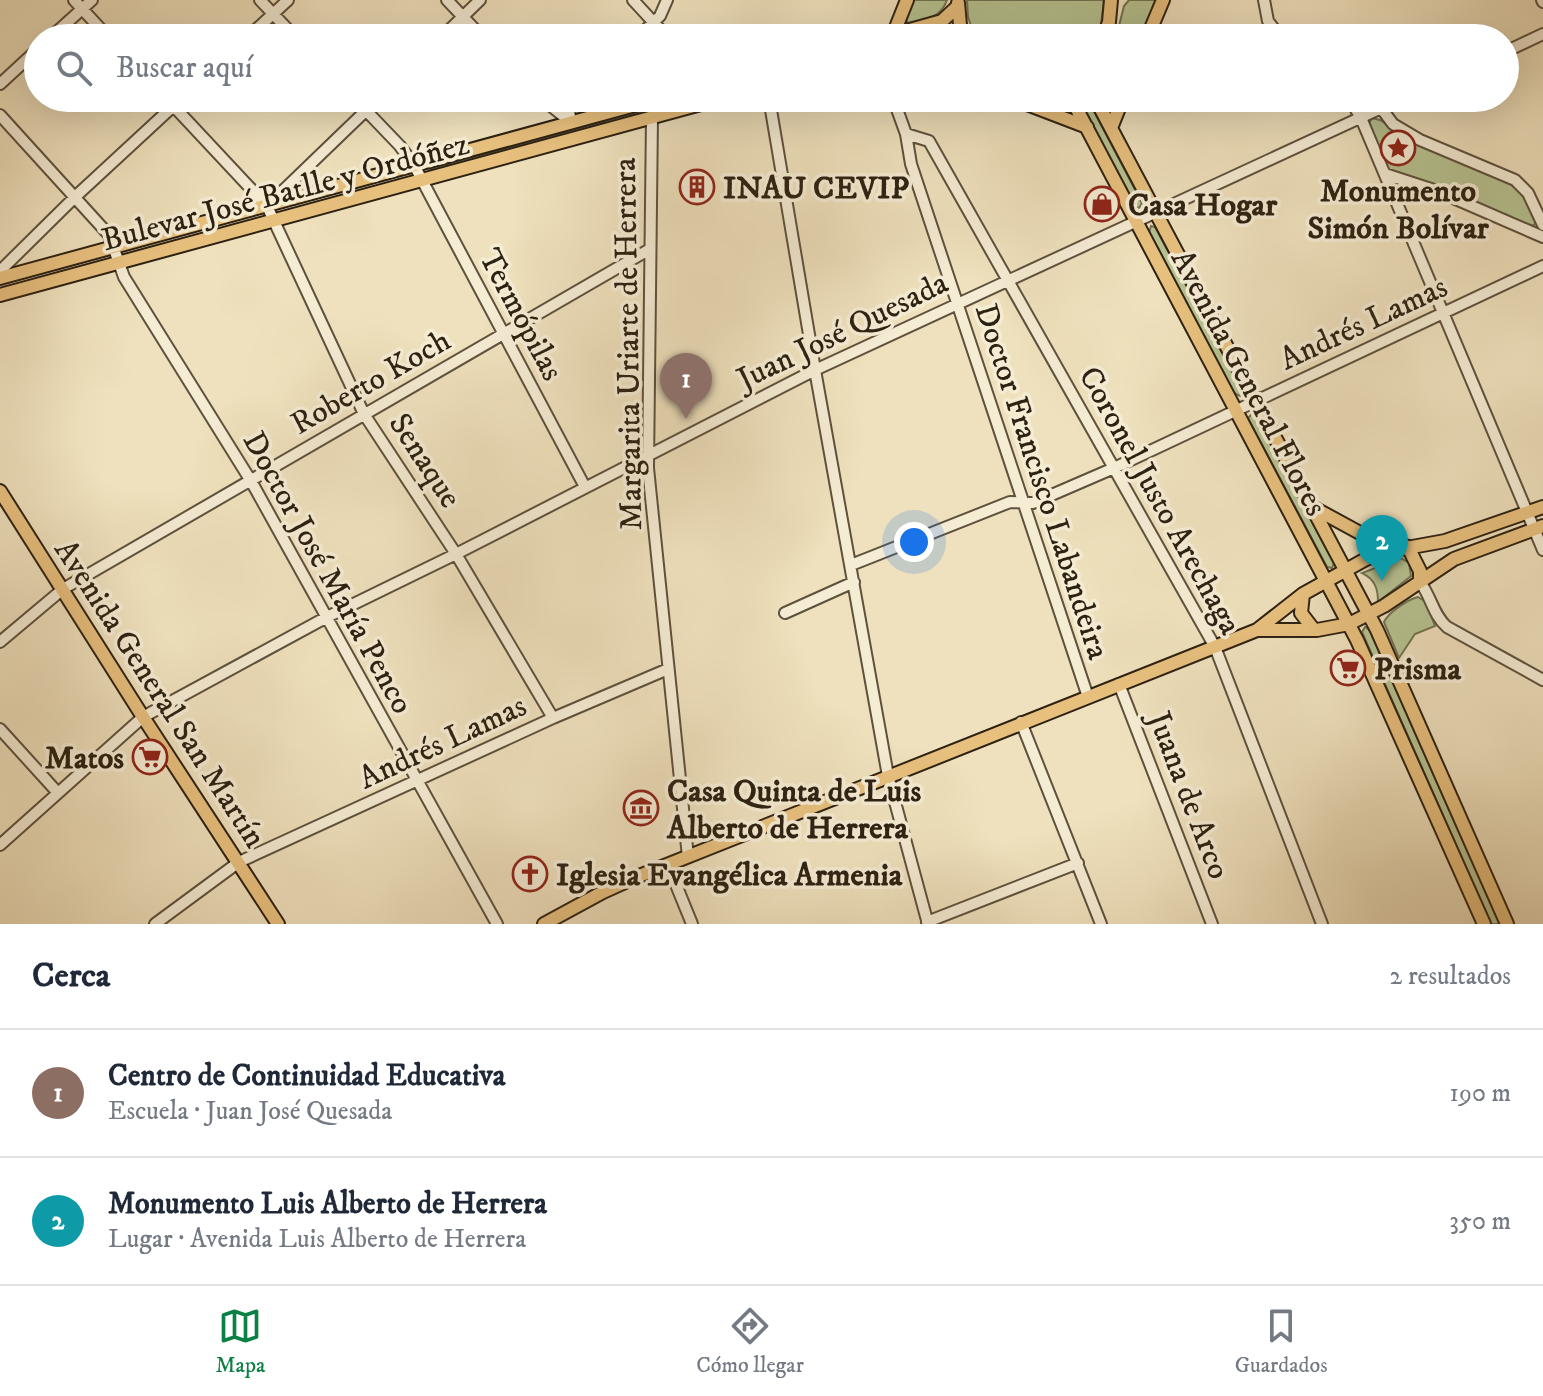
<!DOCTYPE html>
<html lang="es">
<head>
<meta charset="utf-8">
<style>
  :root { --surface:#fff; --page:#f2f2f3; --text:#1f2937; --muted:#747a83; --line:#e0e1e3; --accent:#0b8043 }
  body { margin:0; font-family:"IM FELL DW Pica",serif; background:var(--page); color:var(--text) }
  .you { position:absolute; left:914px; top:542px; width:28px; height:28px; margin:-20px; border:6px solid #fff; border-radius:50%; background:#1a73e8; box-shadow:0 0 0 12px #1a73e833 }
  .badge { display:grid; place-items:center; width:52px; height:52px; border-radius:50%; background:var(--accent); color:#fff; font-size:26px; font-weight:700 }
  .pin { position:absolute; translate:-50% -66px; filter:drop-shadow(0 2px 4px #0008) }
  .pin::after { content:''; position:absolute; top:42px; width:28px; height:24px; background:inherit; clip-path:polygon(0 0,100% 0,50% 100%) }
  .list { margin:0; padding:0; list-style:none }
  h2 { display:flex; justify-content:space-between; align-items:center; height:104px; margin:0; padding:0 32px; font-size:34px }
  h2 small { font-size:26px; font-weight:400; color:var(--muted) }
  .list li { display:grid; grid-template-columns:52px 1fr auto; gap:24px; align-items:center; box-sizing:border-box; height:128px; padding:0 32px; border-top:2px solid var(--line) }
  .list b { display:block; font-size:30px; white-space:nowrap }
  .list p { margin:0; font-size:26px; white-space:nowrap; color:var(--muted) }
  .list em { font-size:26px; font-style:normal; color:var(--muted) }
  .icon { flex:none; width:44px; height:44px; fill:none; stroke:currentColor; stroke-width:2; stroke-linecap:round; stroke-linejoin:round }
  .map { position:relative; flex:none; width:1543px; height:924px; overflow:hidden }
  .search { position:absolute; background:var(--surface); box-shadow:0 8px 32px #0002; left:24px; right:24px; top:24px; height:88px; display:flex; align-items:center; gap:20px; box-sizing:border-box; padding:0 28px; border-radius:44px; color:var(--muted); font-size:30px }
  .sheet { height:360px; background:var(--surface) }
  nav { display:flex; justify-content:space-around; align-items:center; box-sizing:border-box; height:112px; border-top:2px solid var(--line); background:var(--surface); font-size:22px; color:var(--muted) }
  nav a { display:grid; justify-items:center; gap:4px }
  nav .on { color:var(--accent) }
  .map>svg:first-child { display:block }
  .green { fill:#b7c392; stroke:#727252; stroke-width:2 }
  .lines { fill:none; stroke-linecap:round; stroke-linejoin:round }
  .minor-casing { stroke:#5e513d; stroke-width:14 }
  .major-casing { stroke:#2d2112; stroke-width:16 }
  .minor { stroke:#f5ecd4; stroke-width:10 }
  .major { stroke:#e8c07e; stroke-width:12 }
  .labels { text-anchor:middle; stroke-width:7; stroke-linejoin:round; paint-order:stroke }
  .poi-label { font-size:32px; font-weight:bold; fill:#2d2112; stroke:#f5ecd4; text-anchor:start }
  .street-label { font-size:32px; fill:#2d2112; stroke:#f5ecd4 }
</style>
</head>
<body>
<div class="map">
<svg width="1543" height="924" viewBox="0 0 1543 924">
  <rect width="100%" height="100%" fill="#efe1bd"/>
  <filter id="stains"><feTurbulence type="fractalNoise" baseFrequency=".0025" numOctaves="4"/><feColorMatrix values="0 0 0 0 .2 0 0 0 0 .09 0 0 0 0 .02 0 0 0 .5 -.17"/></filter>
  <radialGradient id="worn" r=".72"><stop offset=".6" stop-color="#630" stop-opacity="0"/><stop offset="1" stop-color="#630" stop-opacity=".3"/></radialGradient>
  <path class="green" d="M 913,0 L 947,0 C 941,18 925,20 908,23 L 906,20 Z
    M 967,0 L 1104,0 L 1101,25 L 1095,38 L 975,38 L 968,17 Z
    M 1129,0 L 1158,0 L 1144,38 L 1116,38 L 1124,6 Z
    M 687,98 L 702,98 L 431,172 L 430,169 Z
    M 1077,98 L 1087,98 L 1142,203 L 1139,208 L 1134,206 Z
    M 1372,118 L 1380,120 L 1427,149 L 1507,180 L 1522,190 L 1536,220 L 1535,224 L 1530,227 L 1388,170 L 1369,123 Z
    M 1151,226 L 1155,227 L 1243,392 L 1240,396 L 1234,393 L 1149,233 Z
    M 1252,414 L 1256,416 L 1334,563 L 1332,568 L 1327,567 L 1250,422 L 1248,418 Z
    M 1401,558 L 1409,563 L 1411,576 L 1378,602 C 1378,589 1375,579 1362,573 Z
    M 1418,597 L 1426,602 L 1435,626 L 1415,634 L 1399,658 L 1384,622 C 1389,612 1407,600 1418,597 Z
    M 1365,627 L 1369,629 L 1500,924 L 1491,924 L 1362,632 Z"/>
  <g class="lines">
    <g class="minor-casing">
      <path id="minor" d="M 74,0 L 109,38
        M 260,0 L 296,38
        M 447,0 L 483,38
        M 633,0 L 668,38
        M 1264,0 L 1268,21 L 1281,38
        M 1542,0 L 1543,2
        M 50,38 L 92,0
        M 247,38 L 288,0
        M 441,38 L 480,0
        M 637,38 L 660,16 L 667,0
        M 1505,52 L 1543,34
        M 0,84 L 38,49
        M 166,98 L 267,206 L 364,414 L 456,554 L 553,718
        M 354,98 L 400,146 L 414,165 L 585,487
        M 541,98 L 571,122
        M 769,98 L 815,370 L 888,776 L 928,924
        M 893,98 L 906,134 L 911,164 L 1088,697
        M 1349,98 L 1361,118 L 1543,550
        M 1381,108 L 1393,124 L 1420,140 L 1515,180 L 1528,193 L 1543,225
        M 0,115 L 109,235 L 124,277 L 251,481 L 497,924
        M 652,117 L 648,468 L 688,857
        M 571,122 L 568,106 L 573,98
        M 906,134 L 929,141 L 1215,647 L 1322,924
        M 1385,174 L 1437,191 L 1543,237
        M 268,205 L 379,98
        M 0,271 L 76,196 L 182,98
        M 851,565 L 1010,502 L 1033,503 L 1114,468 L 1543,266
        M 1420,582 C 1431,596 1433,615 1447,627 L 1543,680
        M 785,613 L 854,582
        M 0,642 L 63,589 L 650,249
        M 1119,684 L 1212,924
        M 1021,722 L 1101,924
        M 0,729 L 58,793
        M 0,845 L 143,717 L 327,617 L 456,554 L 815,370 L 1403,98
        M 668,865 L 692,924
        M 927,922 L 1078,863
        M 155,924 L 239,862 L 553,718 L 668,669"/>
    </g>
    <g class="major-casing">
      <path id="major" d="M 958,3 L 960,25 L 966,38
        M 893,35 L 907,0
        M 881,38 L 942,21 L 958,6
        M 1103,38 L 1109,22 L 1111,0
        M 1147,38 L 1163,0
        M 1011,98 L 1087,127
        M 1071,98 L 1357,640 L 1484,924
        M 1095,98 L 1377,630 L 1507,924
        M 1111,128 L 1123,98
        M 0,278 L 661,98
        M 0,295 L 723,98
        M 0,491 L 143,717 L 278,924
        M 1314,508 L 1360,533 L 1408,547 L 1420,571 L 1420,582
        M 1303,594 L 1301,613 L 1314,630
        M 1257,630 L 1303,594 L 1366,559 L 1390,551 L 1445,541 L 1543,507
        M 544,924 L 603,892 L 634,878 L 1257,630 L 1317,630 L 1349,624 L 1384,606 L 1454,559 L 1543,526"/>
    </g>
    <use href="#minor" class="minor"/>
    <use href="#major" class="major"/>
  </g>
  <defs>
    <g id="sight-ring" transform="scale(1.8)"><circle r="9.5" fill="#f5ecd4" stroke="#8f2418" stroke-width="1.5"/><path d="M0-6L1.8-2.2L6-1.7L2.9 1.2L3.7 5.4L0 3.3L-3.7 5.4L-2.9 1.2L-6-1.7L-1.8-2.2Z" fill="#8f2418"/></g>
    <g id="building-ring" transform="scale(1.8)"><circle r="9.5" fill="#f5ecd4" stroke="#8f2418" stroke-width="1.5"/><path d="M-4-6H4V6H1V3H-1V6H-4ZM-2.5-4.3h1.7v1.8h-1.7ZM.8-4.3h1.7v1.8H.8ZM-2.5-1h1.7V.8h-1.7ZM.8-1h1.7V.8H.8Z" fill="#8f2418"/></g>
    <g id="shop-ring" transform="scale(1.8)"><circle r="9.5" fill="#f5ecd4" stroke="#8f2418" stroke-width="1.5"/><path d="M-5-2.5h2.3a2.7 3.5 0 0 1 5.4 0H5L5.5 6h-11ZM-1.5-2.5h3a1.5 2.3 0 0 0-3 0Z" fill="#8f2418"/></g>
    <g id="supermarket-ring" transform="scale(1.8)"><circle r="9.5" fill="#f5ecd4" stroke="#8f2418" stroke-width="1.5"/><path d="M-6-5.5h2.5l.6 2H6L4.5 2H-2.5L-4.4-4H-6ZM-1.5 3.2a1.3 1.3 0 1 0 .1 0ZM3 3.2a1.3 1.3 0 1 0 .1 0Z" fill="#8f2418"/></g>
    <g id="museum-ring" transform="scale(1.8)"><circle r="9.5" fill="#f5ecd4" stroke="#8f2418" stroke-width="1.5"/><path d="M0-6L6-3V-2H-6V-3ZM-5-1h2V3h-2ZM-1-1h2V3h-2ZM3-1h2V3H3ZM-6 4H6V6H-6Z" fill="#8f2418"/></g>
    <g id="church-ring" transform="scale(1.8)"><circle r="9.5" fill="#f5ecd4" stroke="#8f2418" stroke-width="1.5"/><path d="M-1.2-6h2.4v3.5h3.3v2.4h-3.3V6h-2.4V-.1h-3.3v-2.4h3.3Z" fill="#8f2418"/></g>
  </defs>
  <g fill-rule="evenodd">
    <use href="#sight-ring" x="1398" y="148"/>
    <use href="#building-ring" x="697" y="187"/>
    <use href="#shop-ring" x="1102" y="204"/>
    <use href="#supermarket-ring" x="1348" y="668"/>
    <use href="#supermarket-ring" x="150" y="757"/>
    <use href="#museum-ring" x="641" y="808"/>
    <use href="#church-ring" x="530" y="874"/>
  </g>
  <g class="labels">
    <g class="poi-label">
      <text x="723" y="198">INAU CEVIP</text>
      <text x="1398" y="201" text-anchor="middle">Monumento<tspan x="1398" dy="37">Simón Bolívar</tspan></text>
      <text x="1128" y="215">Casa Hogar</text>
      <text x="1374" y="679">Prisma</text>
      <text x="124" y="768" text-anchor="end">Matos</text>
      <text x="667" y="801">Casa Quinta de Luis<tspan x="667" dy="37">Alberto de Herrera</tspan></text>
      <text x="556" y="885">Iglesia Evangélica Armenia</text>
    </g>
    <g class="street-label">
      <text transform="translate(285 191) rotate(-15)" y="11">Bulevar José Batlle y Ordóñez</text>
      <text transform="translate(522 314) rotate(62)" y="11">Termópilas</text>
      <text transform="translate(1363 322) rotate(-25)" y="11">Andrés Lamas</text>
      <text transform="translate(842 330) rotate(-26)" y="11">Juan José Quesada</text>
      <text transform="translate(627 344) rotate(-91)" y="11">Margarita Uriarte de Herrera</text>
      <text transform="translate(370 381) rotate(-30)" y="11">Roberto Koch</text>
      <text transform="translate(1250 382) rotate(62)" y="11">Avenida General Flores</text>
      <text transform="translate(426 460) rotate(57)" y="11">Senaque</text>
      <text transform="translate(1043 481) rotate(72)" y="11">Doctor Francisco Labandeira</text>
      <text transform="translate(1161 500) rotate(61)" y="11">Coronel Justo Arechaga</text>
      <text transform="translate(329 572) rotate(61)" y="11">Doctor José María Penco</text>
      <text transform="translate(161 693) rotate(57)" y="11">Avenida General San Martín</text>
      <text transform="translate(442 741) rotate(-25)" y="11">Andrés Lamas</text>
      <text transform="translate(1190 795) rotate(69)" y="11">Juana de Arco</text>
    </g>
  </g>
  <rect width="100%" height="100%" filter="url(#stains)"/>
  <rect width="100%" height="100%" fill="url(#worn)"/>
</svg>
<div class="you"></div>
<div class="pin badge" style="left:686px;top:419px;background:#8d6e63">1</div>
<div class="pin badge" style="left:1382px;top:581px;background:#0f9aa8">2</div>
<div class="search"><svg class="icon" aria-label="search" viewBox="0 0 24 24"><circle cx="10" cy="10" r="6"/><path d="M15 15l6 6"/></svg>Buscar aquí</div>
</div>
<section class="sheet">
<h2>Cerca<small>2 resultados</small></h2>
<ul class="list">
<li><span class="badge" style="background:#8d6e63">1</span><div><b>Centro de Continuidad Educativa</b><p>Escuela · Juan José Quesada</p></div><em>190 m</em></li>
<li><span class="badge" style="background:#0f9aa8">2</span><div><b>Monumento Luis Alberto de Herrera</b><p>Lugar · Avenida Luis Alberto de Herrera</p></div><em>350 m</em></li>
</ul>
</section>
<nav>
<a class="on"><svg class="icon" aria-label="map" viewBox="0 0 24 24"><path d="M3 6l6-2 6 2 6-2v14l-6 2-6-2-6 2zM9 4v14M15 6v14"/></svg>Mapa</a>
<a><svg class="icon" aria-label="directions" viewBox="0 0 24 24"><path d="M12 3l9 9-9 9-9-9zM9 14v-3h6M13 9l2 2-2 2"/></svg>Cómo llegar</a>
<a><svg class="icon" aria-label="saved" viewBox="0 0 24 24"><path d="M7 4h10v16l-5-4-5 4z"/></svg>Guardados</a>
</nav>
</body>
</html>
